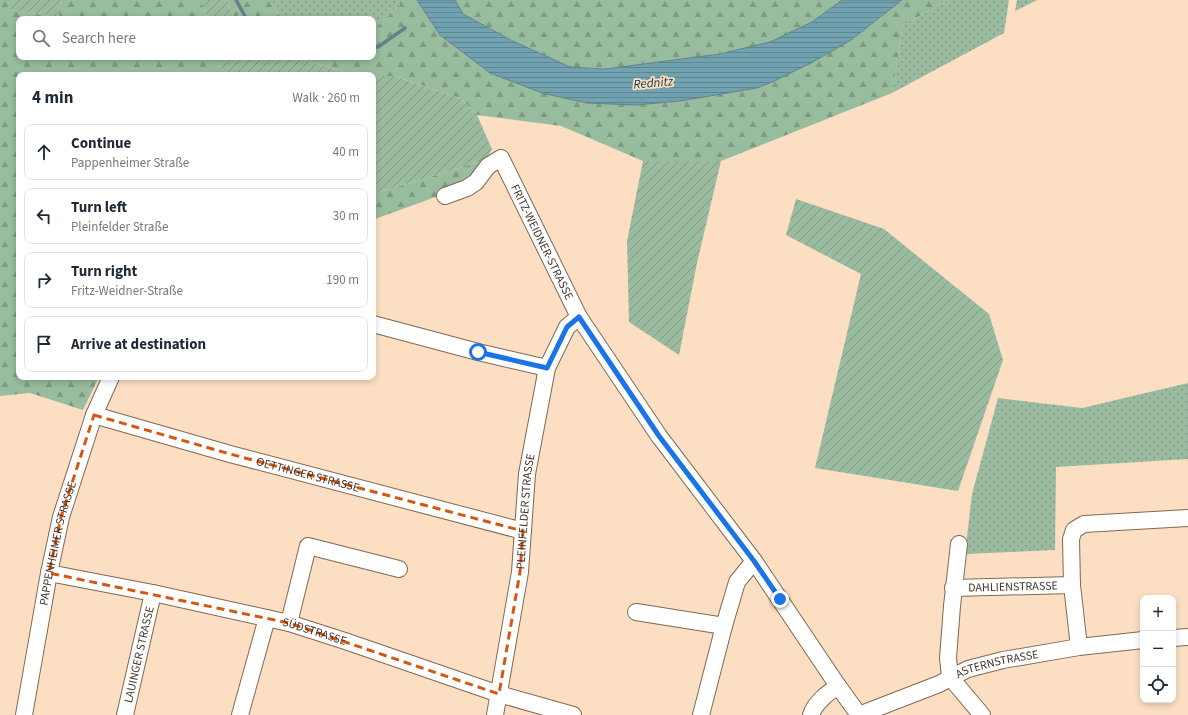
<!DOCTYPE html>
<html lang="en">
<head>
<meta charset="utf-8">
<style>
  :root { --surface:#fff; --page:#f2f2f3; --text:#1f2937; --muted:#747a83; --line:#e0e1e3 }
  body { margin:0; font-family:"Source Sans 3",sans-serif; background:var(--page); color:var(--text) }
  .controls { position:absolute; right:12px; bottom:12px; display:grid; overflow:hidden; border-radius:8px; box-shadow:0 2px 6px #0003 }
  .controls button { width:36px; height:36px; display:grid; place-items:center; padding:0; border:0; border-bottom:1px solid var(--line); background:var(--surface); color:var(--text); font:20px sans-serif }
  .stop { position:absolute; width:12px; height:12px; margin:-9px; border:3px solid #1a73e8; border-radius:50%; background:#fff }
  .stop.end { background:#1a73e8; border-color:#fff; box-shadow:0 1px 4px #0008 }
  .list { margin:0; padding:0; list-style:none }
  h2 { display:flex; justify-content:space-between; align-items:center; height:52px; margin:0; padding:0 16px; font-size:17px }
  h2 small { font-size:13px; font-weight:400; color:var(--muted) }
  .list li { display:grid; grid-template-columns:26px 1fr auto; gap:12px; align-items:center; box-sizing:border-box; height:56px; margin:0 8px 8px; padding:0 8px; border:1px solid var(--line); border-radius:8px }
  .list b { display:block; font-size:15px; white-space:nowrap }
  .list p { margin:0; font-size:13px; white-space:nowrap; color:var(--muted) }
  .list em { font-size:13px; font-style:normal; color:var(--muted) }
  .icon { flex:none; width:22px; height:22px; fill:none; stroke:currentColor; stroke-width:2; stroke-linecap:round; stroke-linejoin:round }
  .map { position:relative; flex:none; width:1188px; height:715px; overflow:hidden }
  .search { position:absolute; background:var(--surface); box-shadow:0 2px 6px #0003; left:16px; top:16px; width:360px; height:44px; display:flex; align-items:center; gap:10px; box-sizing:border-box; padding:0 14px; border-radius:8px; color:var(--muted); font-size:15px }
  .panel { position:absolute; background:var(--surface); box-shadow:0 2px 6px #0003; left:16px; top:72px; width:360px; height:308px; border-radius:8px }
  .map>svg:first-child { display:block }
  .grass { fill:url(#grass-dots) }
  .forest { fill:url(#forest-firs) }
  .garden { fill:url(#garden-furrows) }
  .water { fill:url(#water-rules); stroke:#628289 }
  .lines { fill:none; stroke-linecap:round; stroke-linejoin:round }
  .stream { stroke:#628289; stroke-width:3.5 }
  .minor-casing { stroke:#826850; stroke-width:18 }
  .minor { stroke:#fff; stroke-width:16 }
  .route { stroke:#1a73e8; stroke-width:5 }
  .marked { fill:none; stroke:#d8560f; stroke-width:3; stroke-dasharray:8 5; stroke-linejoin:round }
  .labels { text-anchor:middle; stroke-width:3.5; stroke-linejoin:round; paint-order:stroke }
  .street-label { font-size:12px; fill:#43372c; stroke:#fcdec3 }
  .water-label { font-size:13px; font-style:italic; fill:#0b3a46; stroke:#fcdec3 }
</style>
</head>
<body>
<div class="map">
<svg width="1188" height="715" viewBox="0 0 1188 715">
  <defs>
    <pattern id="grass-dots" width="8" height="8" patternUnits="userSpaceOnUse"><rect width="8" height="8" fill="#9abb9f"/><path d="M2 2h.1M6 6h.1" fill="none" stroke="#7f9982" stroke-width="1.8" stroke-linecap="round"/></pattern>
    <pattern id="forest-firs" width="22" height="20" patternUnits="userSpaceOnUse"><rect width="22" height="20" fill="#98bc9e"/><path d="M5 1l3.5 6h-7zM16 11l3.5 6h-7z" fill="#7e9a81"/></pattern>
    <pattern id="garden-furrows" width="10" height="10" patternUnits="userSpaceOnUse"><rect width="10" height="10" fill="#9abb9f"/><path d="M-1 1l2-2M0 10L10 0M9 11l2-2" fill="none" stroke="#7f9982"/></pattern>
    <pattern id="water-rules" width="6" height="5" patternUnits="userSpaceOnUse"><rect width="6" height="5" fill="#70a2b1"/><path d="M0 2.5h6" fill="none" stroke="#5e8590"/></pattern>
  </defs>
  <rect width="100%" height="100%" fill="#fcdec3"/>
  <path class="grass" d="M 268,0 L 398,0 L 401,4 L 373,30 L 373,19 L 291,19 L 281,17 Z
    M 949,0 L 1009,0 L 1004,33 L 892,93 L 903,25 Z
    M 1017,0 L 1037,0 L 1015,11 Z
    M 1188,383 L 1188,459 L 1056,467 L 1055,550 L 965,554 L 972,494 L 998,398 L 1082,408 Z"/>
  <path class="forest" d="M 0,0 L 9,0 L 9,9 L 58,18 L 61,0 L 201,0 L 207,19 L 19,19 L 19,57 L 217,57 L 222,75 L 19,75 L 19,377 L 99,377 L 83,410 L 30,393 L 0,396 Z
    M 227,0 L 268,0 L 281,17 L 291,19 L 234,19 Z
    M 398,0 L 417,0 L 440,35 L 490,73 L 542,93 L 587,103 L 636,105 L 680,101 L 757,88 L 772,82 L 851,40 L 902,0 L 949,0 L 903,25 L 892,93 L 721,161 L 643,161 L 561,126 L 477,115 L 460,98 L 394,76 L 373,76 L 373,75 L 353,75 L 295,57 L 373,57 L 373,30 L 400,5 Z
    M 455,0 L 842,0 L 812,22 L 770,42 L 720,54 L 605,69 L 570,67 L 512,40 L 463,14 Z
    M 486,160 L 463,187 L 375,219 L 373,219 L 373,194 Z"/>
  <path class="garden" d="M 9,0 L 61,0 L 59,18 L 8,9 Z
    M 201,0 L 227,0 L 234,19 L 207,19 Z
    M 217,57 L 295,57 L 353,75 L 222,75 Z
    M 373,76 L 394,76 L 460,98 L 477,115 L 492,149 L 486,160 L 373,194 Z
    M 643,161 L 721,161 L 697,263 L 679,355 L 629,322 L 627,241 Z
    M 796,199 L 884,229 L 989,314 L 1003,360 L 958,491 L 815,468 L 861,274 L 786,235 Z"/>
  <path class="water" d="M 417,0 L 455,0 L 463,14 L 511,40 L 570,67 L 605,69 L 720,54 L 770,42 L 812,22 L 842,0 L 902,0 L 851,40 L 811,63 L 772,82 L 757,88 L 680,101 L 636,105 L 587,103 L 542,93 L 490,73 L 440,35 Z"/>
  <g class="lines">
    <path class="stream" d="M 236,0 L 246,18 L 247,19
      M 373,47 L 378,47 L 405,28"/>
    <g class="minor-casing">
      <g id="minor">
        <path id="s1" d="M 445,196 L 467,188 L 476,182 L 488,166 L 501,158 L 579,317 L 659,436 L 754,561 L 838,686 L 859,715"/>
        <path d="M 373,324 L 478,352 L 547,368"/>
        <path id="s2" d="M 94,415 L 230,454 L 523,531"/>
        <path d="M 959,544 L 952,606 L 948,658 L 950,677 L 982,715"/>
        <path id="s3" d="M 49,573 L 153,593 L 289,623 L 345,641 L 499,694 L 573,715"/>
        <path id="s4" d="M 953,588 L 1072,585"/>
        <path d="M 636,612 L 724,626"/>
        <path d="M 289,623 L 308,546 L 399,569"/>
        <path d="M 1173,638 L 1188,637"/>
        <path d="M 1079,647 L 1072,585 L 1071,539 L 1074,530 L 1084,524 L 1188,518"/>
        <path id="s5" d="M 24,715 L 49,573 L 61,517 L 94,415 L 111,377"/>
        <path id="s6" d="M 125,715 L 153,593"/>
        <path d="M 240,715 L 267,618"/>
        <path id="s7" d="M 495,715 L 520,572 L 527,474 L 547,368 L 567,327 L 579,317"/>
        <path d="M 701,715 L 724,626 L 737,582 L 754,561"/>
        <path d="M 811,715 C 815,702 828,693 838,686"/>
        <path id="s8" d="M 859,715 L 939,684 L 968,669 L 1003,660 L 1079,647 L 1143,640"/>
      </g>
    </g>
    <use href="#minor" class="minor"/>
  </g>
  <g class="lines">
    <path class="route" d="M 478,352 L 547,368 L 567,327 L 579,317 L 659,436 L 754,561 L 780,599"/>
  </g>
  <path class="marked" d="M 94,415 L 230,454 L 523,531 L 520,572 L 499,694 L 289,623 L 49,573 L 61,517 Z"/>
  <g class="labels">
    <g class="street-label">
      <text dy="4" stroke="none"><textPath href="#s1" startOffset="163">FRITZ-WEIDNER-STRASSE</textPath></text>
      <text dy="4" stroke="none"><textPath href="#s2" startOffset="222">OETTINGER STRASSE</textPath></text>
      <text dy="4" stroke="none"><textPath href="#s7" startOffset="206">PLEINFELDER STRASSE</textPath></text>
      <text dy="4" stroke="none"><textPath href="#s5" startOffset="175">PAPPENHEIMER STRASSE</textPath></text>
      <text dy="4" stroke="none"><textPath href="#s4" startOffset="60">DAHLIENSTRASSE</textPath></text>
      <text dy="4" stroke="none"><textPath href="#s3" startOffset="272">SÜDSTRASSE</textPath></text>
      <text dy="4" stroke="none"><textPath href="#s6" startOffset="62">LAUINGER STRASSE</textPath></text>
      <text dy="4" stroke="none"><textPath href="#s8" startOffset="148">ASTERNSTRASSE</textPath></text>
    </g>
    <g class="water-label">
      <text transform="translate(653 82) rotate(-5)" y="5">Rednitz</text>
    </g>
  </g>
</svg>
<div class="controls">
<button>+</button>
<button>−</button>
<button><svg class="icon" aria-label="locate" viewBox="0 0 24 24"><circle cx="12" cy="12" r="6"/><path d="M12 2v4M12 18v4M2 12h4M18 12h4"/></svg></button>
</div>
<div class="stop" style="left:478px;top:352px"></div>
<div class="stop end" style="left:780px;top:599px"></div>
<div class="search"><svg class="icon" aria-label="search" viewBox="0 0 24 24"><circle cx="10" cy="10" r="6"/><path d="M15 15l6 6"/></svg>Search here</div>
<section class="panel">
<h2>4 min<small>Walk · 260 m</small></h2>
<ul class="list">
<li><svg class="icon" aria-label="ahead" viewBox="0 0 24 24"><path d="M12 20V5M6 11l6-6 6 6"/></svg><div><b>Continue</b><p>Pappenheimer Straße</p></div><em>40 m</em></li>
<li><svg class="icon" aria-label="left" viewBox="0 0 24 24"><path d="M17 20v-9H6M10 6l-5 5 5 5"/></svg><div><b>Turn left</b><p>Pleinfelder Straße</p></div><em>30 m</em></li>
<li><svg class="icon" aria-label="right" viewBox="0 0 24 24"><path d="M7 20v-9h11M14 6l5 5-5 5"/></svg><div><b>Turn right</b><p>Fritz-Weidner-Straße</p></div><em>190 m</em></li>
<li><svg class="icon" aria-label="arrive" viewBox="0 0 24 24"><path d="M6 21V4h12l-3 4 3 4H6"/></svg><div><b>Arrive at destination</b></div></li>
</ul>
</section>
</div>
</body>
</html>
